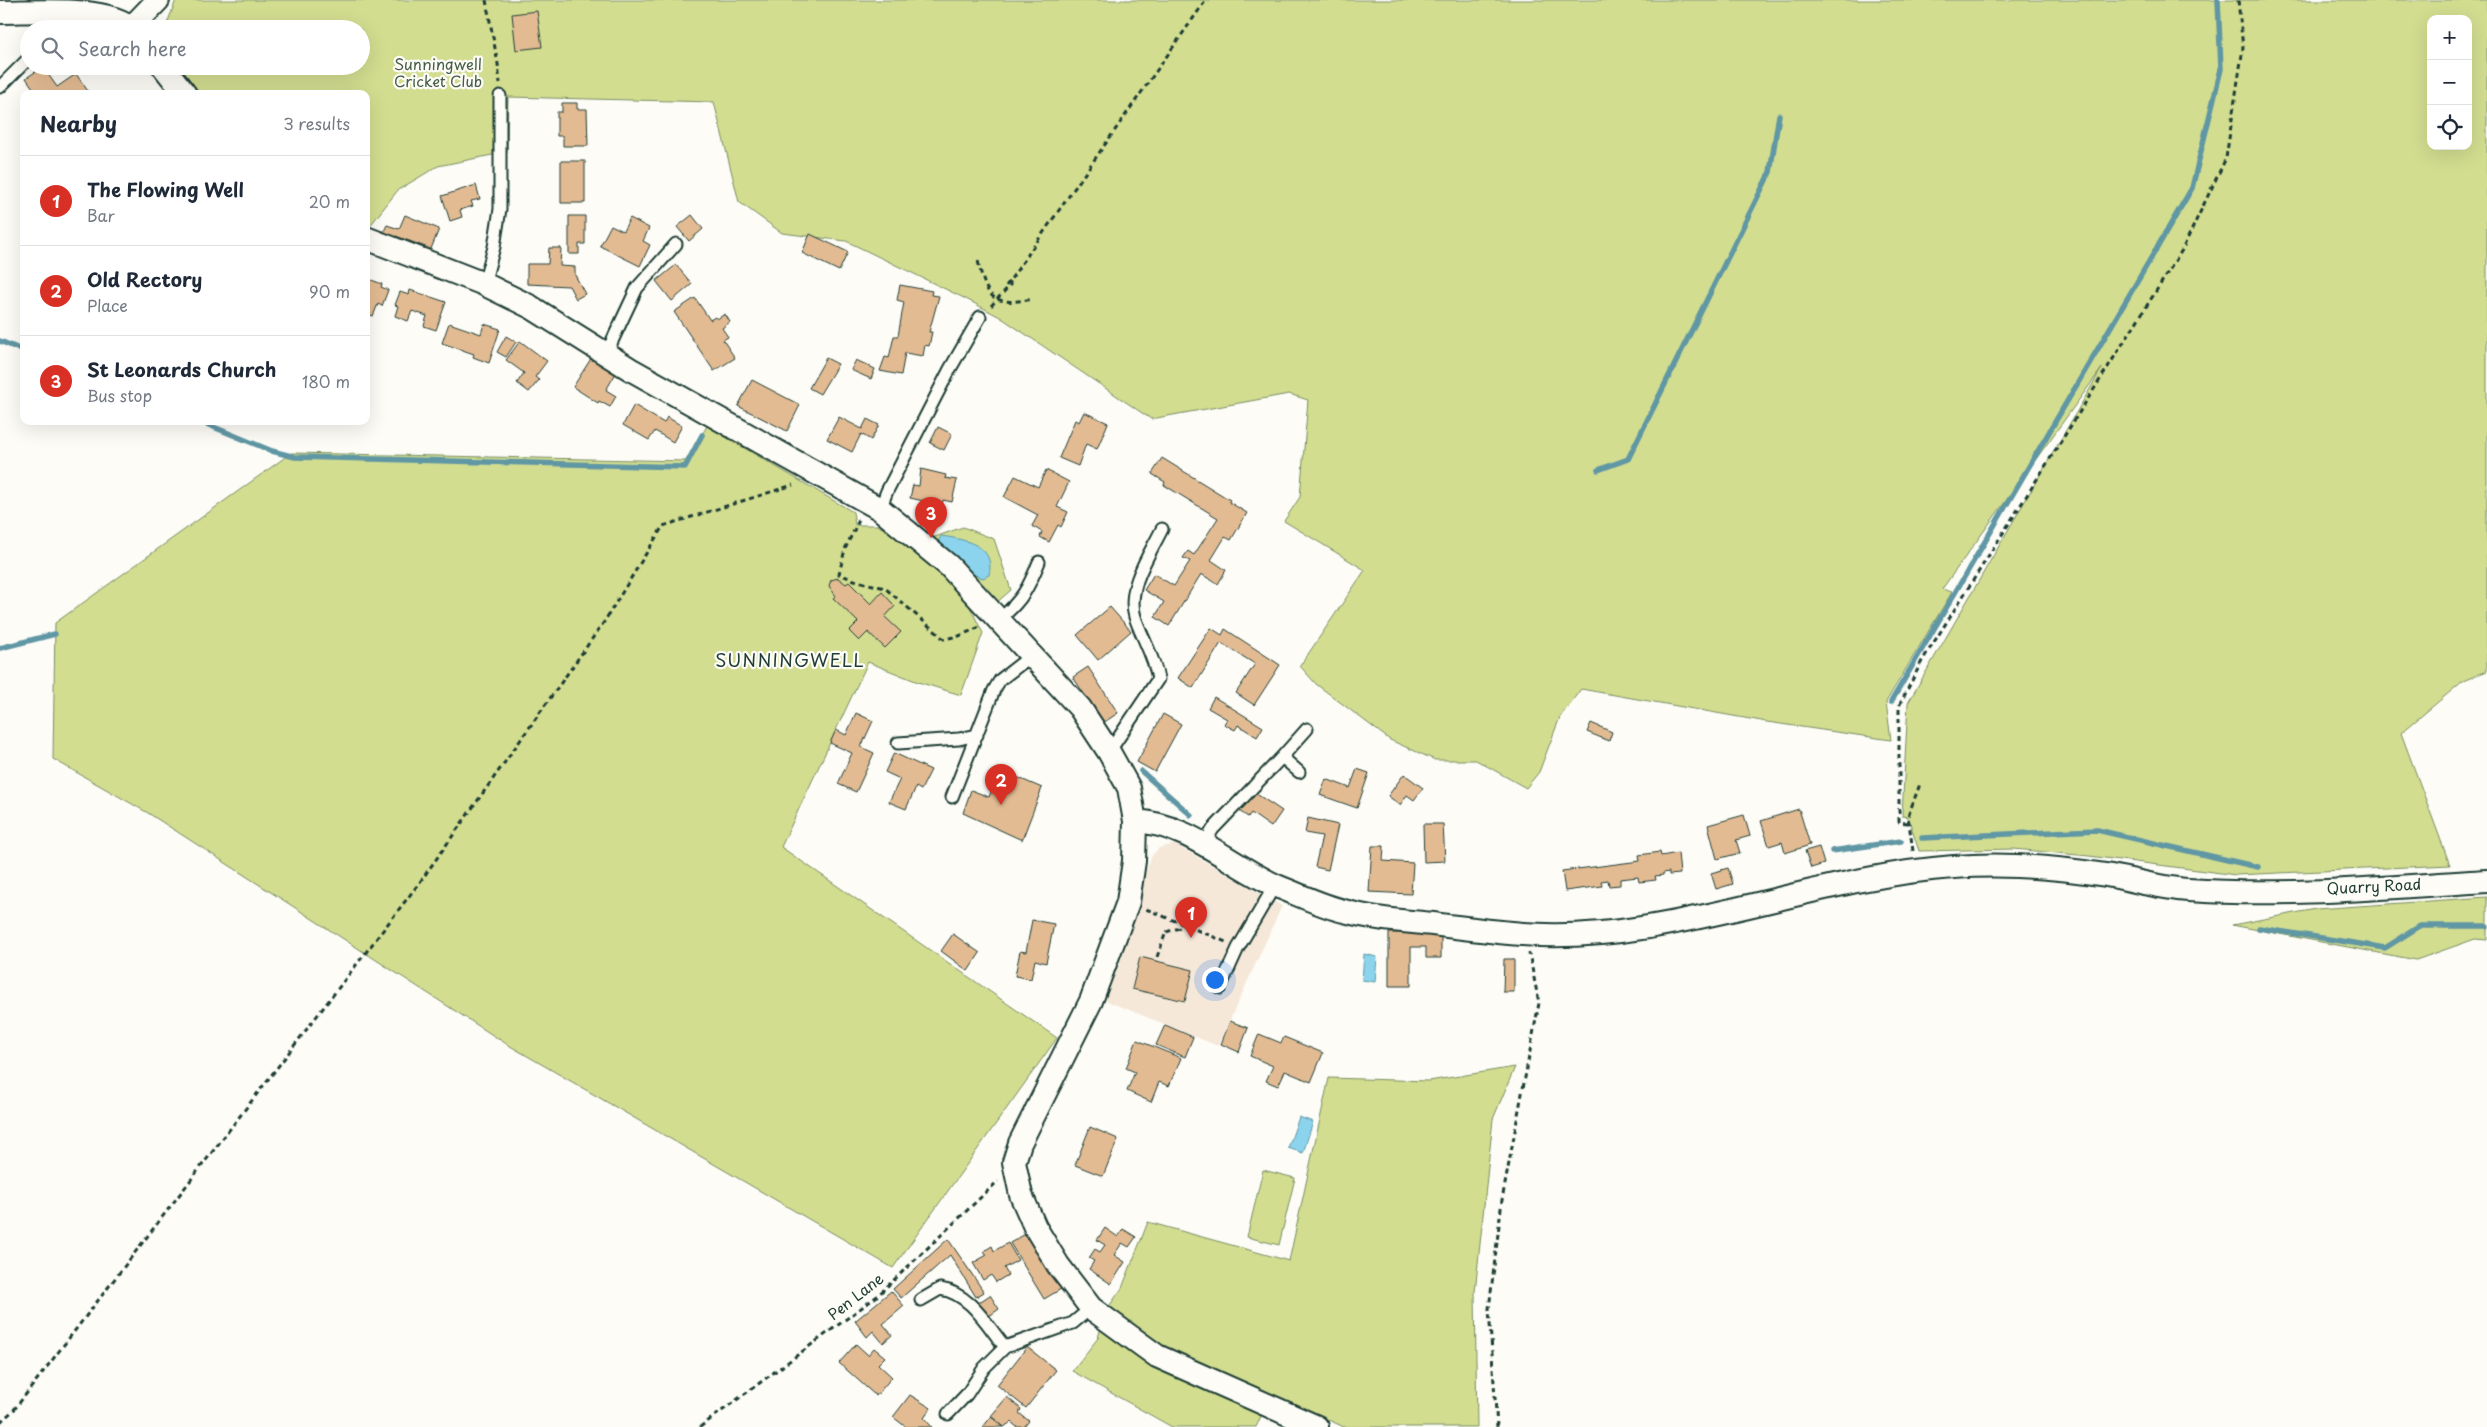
<!DOCTYPE html>
<html lang="en">
<head>
<meta charset="utf-8">
<style>
  :root { --surface:#fff; --page:#f6f6f7; --text:#1f2937; --muted:#747a83; --line:#e0e1e3; --accent:#d93025 }
  body { margin:0; font-family:"Playpen Sans",sans-serif; background:var(--page); color:var(--text) }
  .controls { position:absolute; right:15px; top:15px; display:grid; overflow:hidden; border-radius:10px; box-shadow:0 5px 20px #0002 }
  .controls button { width:45px; height:45px; display:grid; place-items:center; padding:0; border:0; border-bottom:1px solid var(--line); background:var(--surface); color:var(--text); font:25px sans-serif }
  .you { position:absolute; left:1214px; top:979px; width:18px; height:18px; margin:-12px; border:4px solid #fff; border-radius:50%; background:#1a73e8; box-shadow:0 0 0 8px #1a73e833 }
  .badge { display:grid; place-items:center; width:32px; height:32px; border-radius:50%; background:var(--accent); color:#fff; font-size:16px; font-weight:700 }
  .pin { position:absolute; translate:-50% -41px; filter:drop-shadow(0 1px 2px #0008) }
  .pin::after { content:''; position:absolute; top:26px; width:18px; height:15px; background:inherit; clip-path:polygon(0 0,100% 0,50% 100%) }
  .list { margin:0; padding:0; list-style:none }
  h2 { display:flex; justify-content:space-between; align-items:center; height:65px; margin:0; padding:0 20px; font-size:21px }
  h2 small { font-size:16px; font-weight:400; color:var(--muted) }
  .list li { display:grid; grid-template-columns:32px 1fr auto; gap:15px; align-items:center; box-sizing:border-box; height:90px; padding:0 20px; border-top:1px solid var(--line) }
  .list b { display:block; font-size:19px; white-space:nowrap }
  .list p { margin:0; font-size:16px; white-space:nowrap; color:var(--muted) }
  .list em { font-size:16px; font-style:normal; color:var(--muted) }
  .icon { flex:none; width:28px; height:28px; fill:none; stroke:currentColor; stroke-width:2; stroke-linecap:round; stroke-linejoin:round }
  .map { position:relative; flex:none; width:2487px; height:1427px; overflow:hidden }
  .search { position:absolute; background:var(--surface); box-shadow:0 5px 20px #0002; left:20px; top:20px; width:350px; height:55px; display:flex; align-items:center; gap:12px; box-sizing:border-box; padding:0 18px; border-radius:28px; color:var(--muted); font-size:19px }
  .panel { position:absolute; background:var(--surface); box-shadow:0 5px 20px #0002; left:20px; top:90px; width:350px; height:335px; border-radius:10px }
  .map>svg:first-child { display:block }
  .built { fill:#f5e8d9 }
  .green { fill:#d2dd90; stroke:#788d62; fill-rule:evenodd }
  .water { fill:#8cd3ee; stroke:#6097a4 }
  .lines { fill:none; stroke-linecap:round; stroke-linejoin:round }
  .stream { stroke:#6097a4; stroke-width:5.5 }
  .building { fill:#e3bb93; stroke:#1f3d34 }
  .service-casing { stroke:#1f3d34; stroke-width:15 }
  .minor-casing { stroke:#1f3d34; stroke-width:26 }
  .path { stroke:#1f3d34; stroke-width:3; stroke-dasharray:5 4; stroke-linecap:butt }
  .service { stroke:#fdfcf7; stroke-width:11 }
  .minor { stroke:#fdfcf7; stroke-width:22 }
  .labels { text-anchor:middle; stroke-width:4.5; stroke-linejoin:round; paint-order:stroke }
  .park-label { font-size:15px; fill:#435d46; stroke:#fdfcf7 }
  .street-label { font-size:15px; fill:#1f3d34; stroke:#fdfcf7 }
  .quarter-label { font-size:18px; letter-spacing:1px; fill:#1f3d34; stroke:#fdfcf7 }
</style>
</head>
<body>
<div class="map">
<svg width="2487" height="1427" viewBox="0 0 2487 1427">
  <rect width="100%" height="100%" fill="#fdfcf7"/>
  <filter id="ink" filterUnits="userSpaceOnUse"><feTurbulence type="fractalNoise" baseFrequency=".02" numOctaves="2"/><feDisplacementMap in="SourceGraphic" scale="10" xChannelSelector="R" yChannelSelector="G"/><feConvolveMatrix kernelMatrix="1 2 1 2 8 2 1 2 1" color-interpolation-filters="sRGB"/></filter>
  <g filter="url(#ink)">
    <path class="built" d="M 1175,844 L 1282,906 L 1218,1046 L 1102,999 L 1151,857 L 1159,848 Z"/>
    <path class="green" d="M 176,0 L 2487,0 L 2487,671 L 2463,681 L 2401,733 L 2450,865 L 2236,875 L 2089,856 L 2014,849 L 1919,851 L 1908,817 L 1902,816 L 1908,703 L 2102,368 L 1942,589 L 1952,592 L 1886,702 L 1891,740 L 1767,722 L 1581,689 L 1560,717 L 1539,772 L 1526,788 L 1476,760 L 1435,760 L 1390,740 L 1316,684 L 1300,666 L 1365,570 L 1284,521 L 1300,497 L 1308,400 L 1289,394 L 1151,419 L 1000,317 L 966,299 L 846,241 L 782,233 L 739,202 L 714,102 L 508,97 L 507,152 L 438,166 L 398,190 L 369,227 L 366,226 L 366,94 L 201,94 L 179,66 L 361,66 L 361,29 L 165,29 ZM 2431,19 L 2468,19 L 2468,146 L 2431,146 Z
      M 707,426 L 853,512 L 855,525 L 877,525 L 902,539 L 966,599 L 983,633 L 961,695 L 918,682 L 868,662 L 781,847 L 1057,1038 L 893,1268 L 505,1043 L 148,813 L 53,759 L 55,623 L 291,453 L 686,461 Z
      M 963,527 L 994,539 L 1011,590 L 995,604 L 932,538 Z
      M 2487,897 L 2487,940 L 2475,939 L 2416,960 L 2232,925 L 2316,909 Z
      M 1515,1067 L 1493,1119 L 1475,1292 L 1477,1427 L 1344,1427 L 1260,1389 L 1262,1414 L 1256,1427 L 1172,1427 L 1072,1371 L 1098,1338 L 1105,1312 L 1122,1288 L 1148,1222 L 1289,1261 L 1329,1078 L 1429,1081 Z
      M 1263,1170 L 1295,1178 L 1279,1245 L 1247,1237 Z"/>
    <path class="water" d="M 941,536 C 964,539 996,545 989,575 L 983,578 C 965,573 951,555 938,542 Z
      M 1364,954 L 1377,957 L 1375,982 L 1362,980 Z
      M 1299,1117 L 1313,1122 L 1303,1153 L 1288,1148 Z"/>
    <g class="lines">
      <path class="stream" d="M 0,341 L 24,351
        M 199,421 L 272,451 L 295,457 L 685,467 L 702,435
        M 1598,470 L 1628,459 L 1770,172 L 1779,115
        M 0,648 L 55,634
        M 1891,702 L 2192,188 L 2221,69 L 2218,0
        M 1141,771 L 1191,815
        M 1922,838 L 2097,830 L 2258,867
        M 1832,851 L 1901,841
        M 2259,928 L 2385,948 L 2420,926 L 2487,926"/>
    </g>
    <path class="building" d="M 537,11 L 542,47 L 516,50 L 512,14 Z
      M 43,67 L 57,87 L 76,74 L 90,94 L 37,94 L 26,78 Z
      M 562,103 L 577,103 L 577,109 L 587,109 L 588,146 L 563,146 L 563,136 L 557,136 L 557,112 L 562,112 Z
      M 561,161 L 585,161 L 585,203 L 561,203 Z
      M 476,185 L 480,199 L 471,201 L 473,206 L 460,210 L 462,217 L 450,221 L 442,196 Z
      M 405,215 L 439,229 L 431,249 L 396,236 L 395,238 L 383,233 L 387,225 L 399,229 Z
      M 692,215 L 703,229 L 689,241 L 677,227 Z
      M 569,216 L 585,216 L 585,244 L 579,244 L 579,254 L 569,254 Z
      M 630,218 L 649,228 L 643,241 L 650,245 L 640,266 L 600,246 L 611,225 L 623,231 Z
      M 810,234 L 848,252 L 839,271 L 802,253 Z
      M 549,248 L 561,248 L 560,266 L 575,267 L 575,275 L 585,294 L 576,299 L 569,286 L 527,284 L 527,264 L 548,264 Z
      M 676,265 L 692,284 L 672,301 L 656,281 Z
      M 366,278 L 382,284 L 381,287 L 388,290 L 382,306 L 378,304 L 373,316 L 366,313 Z
      M 900,285 L 932,291 L 931,295 L 939,296 L 929,332 L 932,332 L 929,346 L 925,345 L 923,356 L 905,353 L 901,375 L 880,371 L 885,357 L 889,358 L 894,336 L 898,336 L 904,302 L 897,300 Z
      M 410,290 L 446,302 L 436,330 L 424,326 L 427,316 L 412,311 L 408,321 L 395,316 L 398,306 L 395,305 L 400,292 L 409,295 Z
      M 695,298 L 710,320 L 715,317 L 717,319 L 725,314 L 730,322 L 722,328 L 728,337 L 723,340 L 735,358 L 714,371 L 674,312 Z
      M 449,323 L 481,334 L 484,324 L 500,329 L 489,363 L 473,357 L 474,354 L 442,343 Z
      M 506,336 L 516,342 L 506,357 L 497,352 Z
      M 520,341 L 547,361 L 535,377 L 539,380 L 529,392 L 517,383 L 524,373 L 506,360 Z
      M 592,357 L 616,373 L 606,390 L 616,396 L 610,407 L 599,401 L 598,403 L 573,387 Z
      M 826,358 L 838,364 L 820,394 L 809,388 Z
      M 856,360 L 875,369 L 871,379 L 851,370 Z
      M 752,380 L 800,405 L 787,431 L 738,406 Z
      M 634,405 L 664,423 L 667,417 L 682,426 L 673,442 L 655,431 L 649,440 L 623,425 Z
      M 1084,412 L 1108,423 L 1097,449 L 1086,444 L 1078,466 L 1059,458 L 1075,420 L 1079,422 Z
      M 839,417 L 862,429 L 867,419 L 879,425 L 871,440 L 861,434 L 852,452 L 827,439 Z
      M 938,427 L 952,434 L 944,450 L 930,443 Z
      M 1162,458 L 1230,500 L 1229,502 L 1247,513 L 1231,540 L 1225,537 L 1211,560 L 1226,570 L 1218,584 L 1201,574 L 1169,626 L 1155,617 L 1164,602 L 1144,590 L 1154,574 L 1174,586 L 1190,561 L 1183,558 L 1188,551 L 1194,555 L 1218,518 L 1164,485 L 1165,482 L 1152,474 Z
      M 921,469 L 946,475 L 945,478 L 957,480 L 952,502 L 943,500 L 942,505 L 910,498 L 913,485 L 919,486 Z
      M 1046,470 L 1069,482 L 1057,507 L 1068,512 L 1061,527 L 1058,525 L 1049,542 L 1040,537 L 1042,532 L 1032,526 L 1038,515 L 1004,497 L 1015,476 L 1038,487 Z
      M 838,578 L 846,584 L 849,582 L 871,604 L 882,592 L 895,606 L 885,617 L 901,632 L 885,648 L 868,632 L 859,641 L 849,631 L 858,622 L 833,598 L 836,596 L 829,586 L 831,580 Z
      M 1110,607 L 1131,631 L 1098,660 L 1077,635 Z
      M 1211,628 L 1222,635 L 1225,629 L 1280,665 L 1254,705 L 1236,693 L 1255,664 L 1221,643 L 1193,688 L 1178,678 Z
      M 1088,667 L 1118,713 L 1103,723 L 1073,677 Z
      M 1214,697 L 1263,727 L 1257,737 L 1238,725 L 1235,730 L 1224,724 L 1227,719 L 1208,708 Z
      M 856,713 L 873,721 L 861,747 L 874,753 L 856,792 L 838,784 L 852,753 L 830,743 L 836,730 L 846,735 Z
      M 1163,714 L 1181,724 L 1155,772 L 1137,762 Z
      M 1591,723 L 1612,732 L 1609,741 L 1587,732 Z
      M 894,753 L 931,770 L 921,790 L 916,787 L 906,809 L 889,802 L 900,779 L 885,772 Z
      M 1357,769 L 1369,773 L 1357,808 L 1320,795 L 1326,779 L 1350,788 Z
      M 1000,770 L 1042,788 L 1022,840 L 963,813 L 971,790 L 989,797 Z
      M 1404,774 L 1423,788 L 1414,800 L 1407,795 L 1400,805 L 1388,796 Z
      M 1252,791 L 1282,811 L 1271,827 L 1251,813 L 1248,817 L 1239,811 Z
      M 1799,809 L 1810,845 L 1785,853 L 1782,842 L 1769,846 L 1761,821 Z
      M 1744,815 L 1750,836 L 1736,840 L 1740,853 L 1717,859 L 1708,825 Z
      M 1308,818 L 1338,825 L 1328,870 L 1315,867 L 1322,836 L 1305,833 Z
      M 1423,824 L 1443,824 L 1445,861 L 1424,862 Z
      M 1372,846 L 1384,846 L 1383,861 L 1413,863 L 1411,894 L 1369,892 Z
      M 1819,847 L 1824,864 L 1811,868 L 1805,851 Z
      M 1660,852 L 1661,856 L 1678,853 L 1680,874 L 1669,875 L 1669,872 L 1663,873 L 1663,875 L 1655,876 L 1656,880 L 1639,882 L 1638,877 L 1620,879 L 1620,885 L 1609,886 L 1608,880 L 1601,881 L 1602,886 L 1565,891 L 1562,871 L 1640,861 L 1639,855 Z
      M 1728,868 L 1733,884 L 1716,889 L 1711,873 Z
      M 1032,920 L 1054,924 L 1046,963 L 1035,960 L 1031,979 L 1015,976 L 1020,951 L 1026,952 Z
      M 1441,932 L 1441,958 L 1426,958 L 1426,947 L 1411,947 L 1411,986 L 1389,986 L 1389,933 Z
      M 953,934 L 980,953 L 968,971 L 941,951 Z
      M 1140,957 L 1193,970 L 1185,1001 L 1132,989 Z
      M 1504,959 L 1514,959 L 1514,992 L 1503,992 Z
      M 1230,1021 L 1248,1028 L 1239,1052 L 1221,1044 Z
      M 1165,1025 L 1193,1037 L 1185,1057 L 1156,1045 Z
      M 1259,1034 L 1281,1043 L 1284,1037 L 1323,1053 L 1311,1082 L 1285,1071 L 1278,1086 L 1266,1081 L 1273,1066 L 1250,1056 Z
      M 1137,1040 L 1181,1058 L 1169,1086 L 1159,1082 L 1151,1102 L 1127,1091 L 1135,1072 L 1126,1068 Z
      M 1090,1127 L 1118,1139 L 1103,1176 L 1075,1165 Z
      M 1105,1228 L 1118,1237 L 1123,1229 L 1136,1237 L 1129,1247 L 1122,1243 L 1114,1255 L 1125,1262 L 1111,1284 L 1089,1269 L 1094,1261 L 1089,1258 L 1095,1249 L 1100,1252 L 1105,1245 L 1097,1240 Z
      M 1027,1233 L 1061,1289 L 1044,1299 L 1010,1243 Z
      M 948,1239 L 984,1292 L 976,1297 L 950,1255 L 901,1298 L 893,1289 Z
      M 1008,1243 L 1018,1260 L 1004,1268 L 1008,1275 L 996,1282 L 991,1275 L 983,1280 L 973,1263 L 987,1255 L 984,1251 L 992,1246 L 994,1251 Z
      M 891,1291 L 904,1306 L 883,1324 L 892,1335 L 883,1343 L 873,1331 L 867,1337 L 855,1321 Z
      M 990,1295 L 999,1309 L 985,1319 L 975,1305 Z
      M 856,1344 L 868,1355 L 874,1348 L 885,1357 L 878,1364 L 892,1377 L 876,1396 L 839,1363 Z
      M 1027,1347 L 1056,1370 L 1026,1408 L 997,1385 Z
      M 910,1395 L 931,1408 L 924,1418 L 932,1427 L 906,1427 L 893,1417 Z
      M 1007,1397 L 1021,1409 L 1019,1413 L 1029,1421 L 1024,1427 L 1017,1427 L 1011,1422 L 1004,1427 L 991,1416 Z
      M 991,1417 L 1004,1427 L 983,1427 Z"/>
    <g class="lines">
      <g class="service-casing">
        <path id="service" d="M 44,29 L 47,12
          M 0,87 L 29,58
          M 484,284 L 494,247 L 500,209 L 500,96
          M 606,354 L 637,288 L 676,244
          M 880,509 L 887,491 L 950,369 L 980,317
          M 1000,619 C 1022,600 1028,589 1039,562
          M 898,743 L 959,739 L 977,735
          M 1109,752 L 1158,679 C 1154,656 1142,638 1135,617 C 1126,587 1150,554 1162,529
          M 1282,757 L 1307,729
          M 952,797 L 994,690 L 1000,680 L 1032,655
          M 1204,844 L 1213,829 L 1282,757 L 1299,772
          M 1220,988 L 1238,948 L 1275,885
          M 921,1300 L 940,1289 C 970,1293 987,1325 1005,1347
          M 948,1414 L 967,1394 L 984,1368 L 1005,1347 L 1073,1323 L 1091,1308"/>
      </g>
      <g class="minor-casing">
        <path id="minor" d="M 0,12 C 36,12 106,5 133,29
          M 132,27 L 158,0
          M 163,66 L 185,94
          M 366,238 L 484,284 L 531,307 L 630,369 L 880,509 L 949,566 L 1080,708 L 1109,752 L 1129,788 L 1135,821 L 1134,861 L 1128,902 L 1091,1001 L 1020,1143 L 1014,1162 L 1021,1195 L 1035,1227 L 1058,1265 L 1091,1308 L 1157,1356 L 1317,1427
          M 1135,821 C 1190,824 1230,866 1279,887 C 1300,895 1322,906 1344,911 C 1373,919 1403,921 1433,924 C 1463,928 1493,932 1523,934 C 1667,945 1811,877 1954,867 C 2006,863 2055,867 2106,875 C 2134,880 2161,888 2188,890 C 2288,897 2388,887 2487,881"/>
      </g>
      <path class="path" d="M 486,0 L 498,64 L 500,83
        M 978,261 C 987,299 992,306 1032,299
        M 1006,286 L 1206,0
        M 991,306 L 1010,285 L 1010,280
        M 859,520 L 845,549 L 839,574 L 857,581 L 885,588 L 944,639 L 959,636 L 980,627
        M 1908,823 L 1899,822 L 1899,706 L 1922,661 L 2182,250 L 2226,158 L 2243,48 L 2238,0
        M 1913,851 L 1908,816 L 1920,784
        M 1146,909 L 1226,942
        M 1157,957 L 1166,932 L 1186,926
        M 0,1422 L 13,1411 L 420,882 L 604,622 L 663,526 L 793,485
        M 700,1427 L 876,1297 L 998,1181
        M 1497,1427 L 1489,1309 L 1502,1200 L 1539,1003 L 1529,953"/>
      <use href="#service" class="service"/>
      <use href="#minor" class="minor"/>
    </g>
  </g>
  <g class="labels">
    <g class="park-label">
      <text x="438" y="70">Sunningwell<tspan x="438" dy="17">Cricket Club</tspan></text>
    </g>
    <g class="street-label">
      <text transform="translate(2374 887) rotate(-3)" y="5">Quarry Road</text>
      <text transform="translate(856 1297) rotate(-38)" y="5">Pen Lane</text>
    </g>
    <g class="quarter-label">
      <text x="790" y="667">SUNNINGWELL</text>
    </g>
  </g>
</svg>
<div class="controls">
<button>+</button>
<button>−</button>
<button><svg class="icon" aria-label="locate" viewBox="0 0 24 24"><circle cx="12" cy="12" r="6"/><path d="M12 2v4M12 18v4M2 12h4M18 12h4"/></svg></button>
</div>
<div class="you"></div>
<div class="pin badge" style="left:1191px;top:938px">1</div>
<div class="pin badge" style="left:1001px;top:805px">2</div>
<div class="pin badge" style="left:931px;top:538px">3</div>
<div class="search"><svg class="icon" aria-label="search" viewBox="0 0 24 24"><circle cx="10" cy="10" r="6"/><path d="M15 15l6 6"/></svg>Search here</div>
<section class="panel">
<h2>Nearby<small>3 results</small></h2>
<ul class="list">
<li><span class="badge">1</span><div><b>The Flowing Well</b><p>Bar</p></div><em>20 m</em></li>
<li><span class="badge">2</span><div><b>Old Rectory</b><p>Place</p></div><em>90 m</em></li>
<li><span class="badge">3</span><div><b>St Leonards Church</b><p>Bus stop</p></div><em>180 m</em></li>
</ul>
</section>
</div>
</body>
</html>
